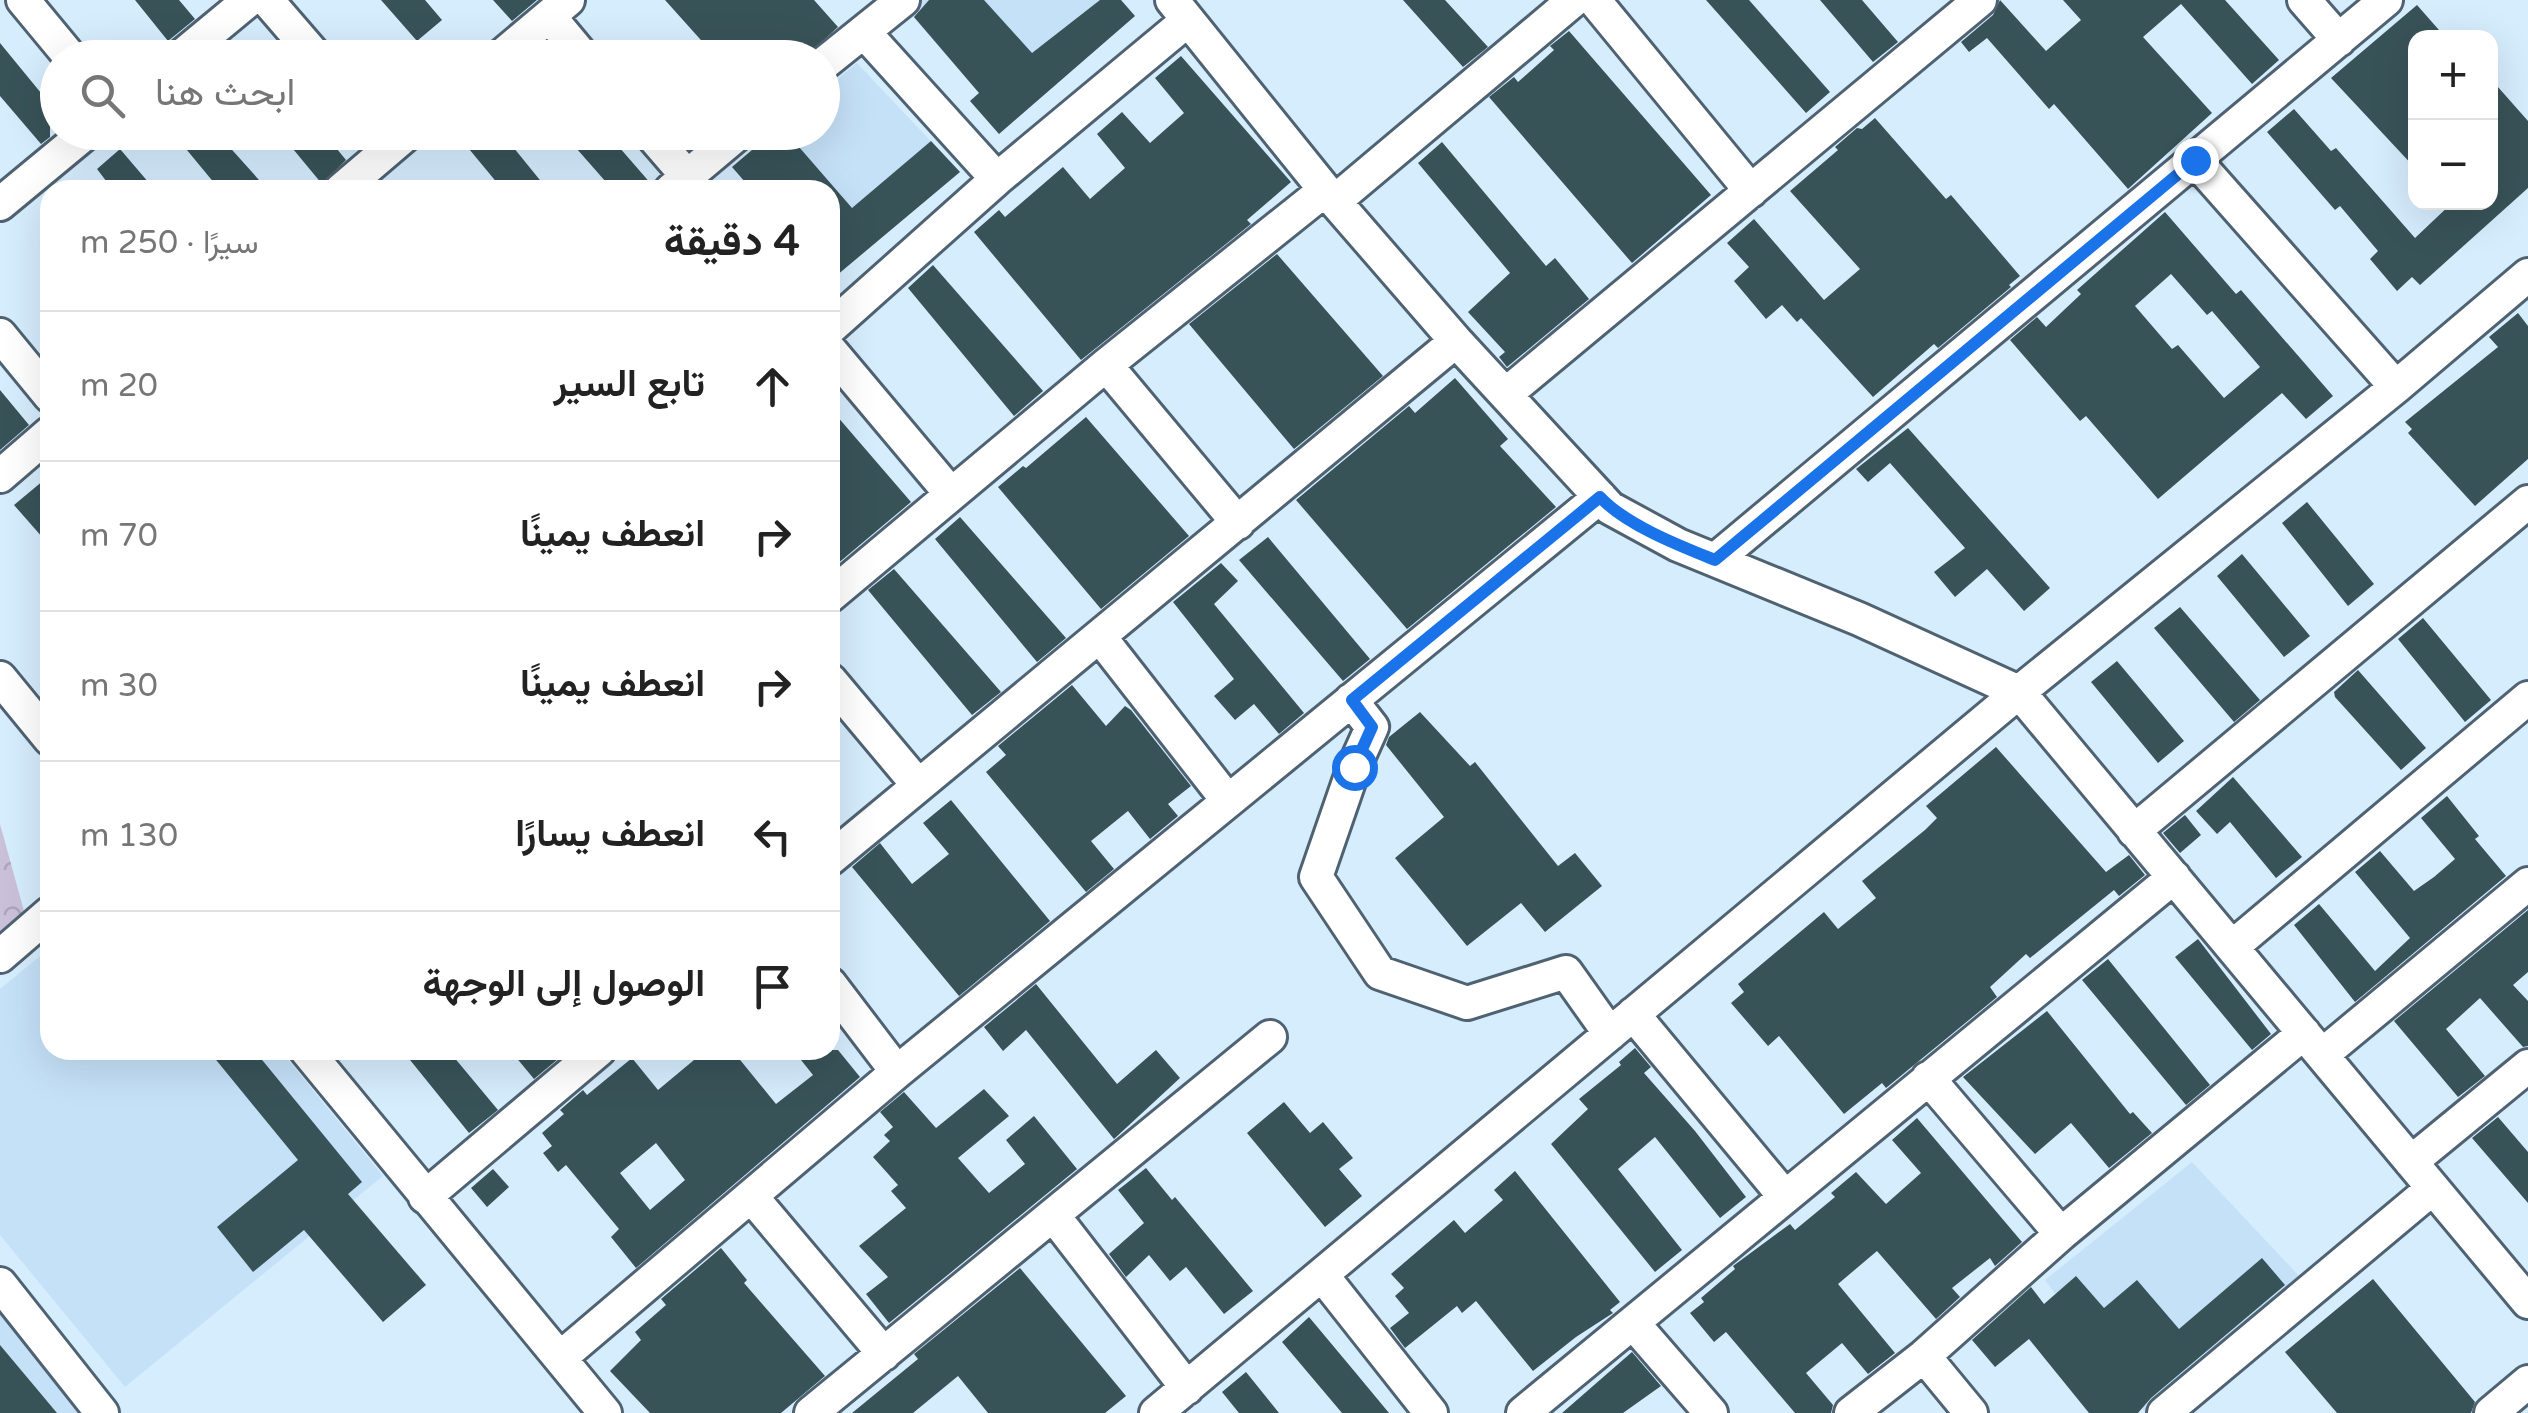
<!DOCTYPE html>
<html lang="ar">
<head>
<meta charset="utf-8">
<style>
  :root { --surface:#fff; --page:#f6f6f6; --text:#222; --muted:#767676; --line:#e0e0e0 }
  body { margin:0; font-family:"Varela Round",Vazirmatn,sans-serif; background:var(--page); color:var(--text); direction:rtl }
  .controls { position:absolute; right:30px; top:30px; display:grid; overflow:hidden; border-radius:20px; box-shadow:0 10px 40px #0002 }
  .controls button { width:90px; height:90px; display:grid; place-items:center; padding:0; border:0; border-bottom:2px solid var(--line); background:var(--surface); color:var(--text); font:50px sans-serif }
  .stop { position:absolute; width:30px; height:30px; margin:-22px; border:8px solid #1a73e8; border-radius:50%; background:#fff }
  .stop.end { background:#1a73e8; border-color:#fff; box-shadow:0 2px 10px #0008 }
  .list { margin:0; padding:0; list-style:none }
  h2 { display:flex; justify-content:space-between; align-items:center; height:130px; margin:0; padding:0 40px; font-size:42px }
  h2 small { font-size:32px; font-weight:400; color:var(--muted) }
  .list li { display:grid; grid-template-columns:65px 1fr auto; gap:30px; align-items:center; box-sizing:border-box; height:150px; padding:0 40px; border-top:2px solid var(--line) }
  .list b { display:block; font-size:38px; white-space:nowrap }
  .list em { font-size:32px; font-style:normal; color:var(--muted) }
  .icon { flex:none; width:55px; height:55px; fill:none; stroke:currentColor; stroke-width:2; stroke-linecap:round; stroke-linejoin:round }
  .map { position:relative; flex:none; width:2528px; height:1413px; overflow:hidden; direction:ltr }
  .search { position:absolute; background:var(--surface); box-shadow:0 10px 40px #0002; left:40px; top:40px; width:800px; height:110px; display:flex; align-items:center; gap:25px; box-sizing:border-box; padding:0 35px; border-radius:55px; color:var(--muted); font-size:38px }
  .panel { position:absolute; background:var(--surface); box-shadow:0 10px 40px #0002; left:40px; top:180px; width:800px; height:880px; border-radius:30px; direction:rtl }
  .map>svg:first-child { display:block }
  .built { fill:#c5e1f8 }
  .park { fill:url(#park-crowns) }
  .building { fill:#385358; fill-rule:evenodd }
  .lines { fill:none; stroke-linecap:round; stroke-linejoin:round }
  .minor-casing { stroke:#4f6271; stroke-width:38 }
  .minor { stroke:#fff; stroke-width:32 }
  .route { stroke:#1a73e8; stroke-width:12 }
</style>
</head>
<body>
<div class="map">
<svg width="2528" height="1413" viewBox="0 0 2528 1413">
  <defs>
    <pattern id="park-crowns" width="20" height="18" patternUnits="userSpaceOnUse" patternTransform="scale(2.5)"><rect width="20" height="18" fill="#cac0da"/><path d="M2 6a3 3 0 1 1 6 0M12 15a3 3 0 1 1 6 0" fill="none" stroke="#ada5bc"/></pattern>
  </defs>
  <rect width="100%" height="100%" fill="#d6edfe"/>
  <path class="built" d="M 921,0 L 1121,0 L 1135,16 L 999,134 L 970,101 L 979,93 L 908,11 Z
    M 857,63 L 960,172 L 830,281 L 830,190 L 752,190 L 732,167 L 773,133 L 822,132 L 823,91 Z
    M 50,948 L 50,1050 L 280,1050 L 383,1176 L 125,1387 L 0,1235 L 0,989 Z
    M 2192,1162 L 2301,1278 L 2144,1411 L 2045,1280 Z
    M 0,1310 L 83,1413 L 0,1413 Z"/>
  <path class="park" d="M 0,824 L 24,911 L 0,931 Z"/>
  <path class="building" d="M 135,0 L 179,0 L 195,19 L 168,41 Z
    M 381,0 L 425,0 L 442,20 L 417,41 Z
    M 493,0 L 537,0 L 512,21 Z
    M 665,0 L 814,0 L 838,27 L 804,58 L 717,58 Z
    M 929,0 L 984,0 L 1032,53 L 1100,0 L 1121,0 L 1135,16 L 999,134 L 970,101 L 979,93 L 914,17 Z
    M 1403,0 L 1445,0 L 1488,47 L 1463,67 Z
    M 1706,0 L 1749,0 L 1830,92 L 1806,113 Z
    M 1820,0 L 1862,0 L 1898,42 L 1873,62 Z
    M 2000,0 L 2046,51 L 2081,20 L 2063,0 L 2225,0 L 2279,60 L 2252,84 L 2181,4 L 2143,37 L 2212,113 L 2128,189 L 2054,104 L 2049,109 L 1987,38 L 1969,52 L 1961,42 L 1993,15 Z
    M 2417,5 L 2446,38 L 2416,38 L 2416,169 L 2331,78 Z
    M 1569,31 L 1711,195 L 1632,263 L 1489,97 L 1514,77 L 1518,82 L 1554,50 L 1550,46 Z
    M 0,43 L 50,104 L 50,137 L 41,144 L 0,96 Z
    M 1181,56 L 1291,182 L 1247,220 L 1251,224 L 1081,360 L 974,232 L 999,210 L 1005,217 L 1063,167 L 1090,199 L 1125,168 L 1097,134 L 1122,112 L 1150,143 L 1184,113 L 1155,78 Z
    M 2490,78 L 2528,121 L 2528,188 L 2420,285 L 2412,277 L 2397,291 L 2370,259 L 2378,251 L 2340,206 L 2335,210 L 2267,132 L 2294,109 L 2331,151 L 2336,148 L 2415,238 L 2453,202 L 2490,202 Z
    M 1875,118 L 1946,199 L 1951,195 L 2020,276 L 2009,285 L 2011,287 L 1938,348 L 1934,344 L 1873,397 L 1801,318 L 1797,322 L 1782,305 L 1766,319 L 1734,281 L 1749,267 L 1727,243 L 1754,219 L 1824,300 L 1860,269 L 1790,191 L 1838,150 L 1835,147 L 1857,128 L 1862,129 Z
    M 172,132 L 216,132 L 268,190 L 220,190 Z
    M 279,132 L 323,132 L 346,160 L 322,184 Z
    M 455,132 L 501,132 L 548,190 L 503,190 Z
    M 562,132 L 606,132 L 652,185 L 651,190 L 613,190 Z
    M 773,132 L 786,132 L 852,208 L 931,141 L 960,172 L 830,281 L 830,190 L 752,190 L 732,167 Z
    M 1442,142 L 1546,266 L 1555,258 L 1589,299 L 1507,367 L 1499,357 L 1505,352 L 1468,312 L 1510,273 L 1418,163 Z
    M 120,149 L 155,190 L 113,190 L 97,169 Z
    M 2165,212 L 2236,294 L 2241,290 L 2333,396 L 2306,419 L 2282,393 L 2158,499 L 2086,416 L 2080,421 L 2010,340 L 2037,317 L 2046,327 L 2081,294 L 2077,290 ZM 2171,274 L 2207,315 L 2212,311 L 2260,367 L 2224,398 L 2178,345 L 2172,349 L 2135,306 Z
    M 1277,254 L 1383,376 L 1294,449 L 1189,324 Z
    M 933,265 L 1043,391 L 1014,416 L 908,288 Z
    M 2518,313 L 2528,326 L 2528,459 L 2475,506 L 2408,433 L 2412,429 L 2405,422 L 2498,347 L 2489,337 Z
    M 1455,378 L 1508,439 L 1500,446 L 1556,507 L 1407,629 L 1296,500 L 1409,406 L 1415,413 Z
    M 0,390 L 29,425 L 0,450 Z
    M 830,408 L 911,502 L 830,570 Z
    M 1086,417 L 1189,536 L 1101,609 L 998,487 L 1023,466 L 1026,468 Z
    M 1908,428 L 2050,588 L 2024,611 L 1987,569 L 1955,597 L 1934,572 L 1965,548 L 1890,463 L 1868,482 L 1856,469 Z
    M 50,475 L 50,546 L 14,505 Z
    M 2307,502 L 2374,584 L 2348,606 L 2282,523 Z
    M 960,517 L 1066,638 L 1037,662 L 935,539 Z
    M 1268,537 L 1370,659 L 1343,681 L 1239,560 Z
    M 2242,554 L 2310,636 L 2284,657 L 2217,576 Z
    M 1221,563 L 1238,581 L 1214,604 L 1304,713 L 1279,734 L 1254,704 L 1235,720 L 1214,696 L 1234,679 L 1173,602 Z
    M 894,569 L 1001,692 L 972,715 L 868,590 Z
    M 2180,607 L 2260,700 L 2234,722 L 2154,628 Z
    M 2423,618 L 2491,700 L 2465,722 L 2398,639 Z
    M 2117,661 L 2184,741 L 2158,763 L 2091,682 Z
    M 2358,670 L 2426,748 L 2401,770 L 2335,697 L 2334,692 Z
    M 1072,685 L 1106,726 L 1125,706 L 1131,710 L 1191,786 L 1168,804 L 1178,816 L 1150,839 L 1128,811 L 1091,841 L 1114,869 L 1086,892 L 986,772 L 1006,755 L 998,746 Z
    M 1420,712 L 1470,766 L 1475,762 L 1558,866 L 1575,853 L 1602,886 L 1545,932 L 1521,903 L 1467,946 L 1395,858 L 1444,817 L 1386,745 L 1389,737 Z
    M 1996,747 L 2106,872 L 2129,855 L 2145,875 L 2119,896 L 2114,890 L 2030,958 L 2026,954 L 1990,987 L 1997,997 L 1886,1088 L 1882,1083 L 1844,1114 L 1779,1036 L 1768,1046 L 1731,1003 L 1744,992 L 1738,984 L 1824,912 L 1838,929 L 1876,898 L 1862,881 L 1925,830 L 1937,818 L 1926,806 Z
    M 2233,777 L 2302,857 L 2276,878 L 2230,822 L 2217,834 L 2196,811 Z
    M 2447,796 L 2479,836 L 2475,839 L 2506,876 L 2355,1002 L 2294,925 L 2319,904 L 2375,971 L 2410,938 L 2355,872 L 2380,851 L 2414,891 L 2434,877 L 2455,859 L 2421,818 Z
    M 951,800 L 1050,921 L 959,996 L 852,867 L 880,843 L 912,884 L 949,854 L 923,823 Z
    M 2185,815 L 2201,835 L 2180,853 L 2163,833 Z
    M 2528,910 L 2528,972 L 2513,985 L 2528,1001 L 2528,1046 L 2523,1047 L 2480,998 L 2446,1029 L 2485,1076 L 2458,1097 L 2394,1021 Z
    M 2198,939 L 2271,1034 L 2252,1050 L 2175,957 Z
    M 2108,959 L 2210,1085 L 2186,1105 L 2082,980 Z
    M 1036,984 L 1117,1084 L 1156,1050 L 1180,1078 L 1114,1139 L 1026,1030 L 1003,1051 L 984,1027 Z
    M 2047,1011 L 2130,1114 L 2133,1112 L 2152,1133 L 2109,1168 L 2071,1123 L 2035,1154 L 1963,1077 Z
    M 1635,1048 L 1651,1067 L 1644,1073 L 1695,1131 L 1746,1197 L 1720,1218 L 1655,1137 L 1618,1169 L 1682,1250 L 1655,1272 L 1551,1144 L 1588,1109 L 1579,1099 L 1621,1065 L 1619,1062 Z
    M 208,1050 L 254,1050 L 362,1182 L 348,1194 L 426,1285 L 383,1322 L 304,1230 L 253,1272 L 217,1227 L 298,1160 Z
    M 402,1050 L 448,1050 L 498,1110 L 469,1133 Z
    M 510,1050 L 550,1050 L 558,1059 L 534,1079 Z
    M 706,1050 L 732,1050 L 776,1104 L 813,1075 L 793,1050 L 838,1050 L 860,1077 L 636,1268 L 611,1237 L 619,1229 L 566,1165 L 558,1172 L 543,1153 L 552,1146 L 542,1133 L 564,1114 L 560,1110 L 583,1090 L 587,1095 L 632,1058 L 658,1090 ZM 656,1143 L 685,1180 L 650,1210 L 620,1173 Z
    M 984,1089 L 1009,1116 L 958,1158 L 989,1193 L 1025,1164 L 1006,1140 L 1034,1116 L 1077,1169 L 889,1323 L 866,1294 L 888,1277 L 859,1246 L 906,1208 L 891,1191 L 898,1185 L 873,1157 L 890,1141 L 884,1135 L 893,1127 L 880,1112 L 904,1092 L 936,1128 Z
    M 1284,1102 L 1310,1133 L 1323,1122 L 1353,1158 L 1339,1169 L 1362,1196 L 1325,1227 L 1247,1133 Z
    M 2498,1117 L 2528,1152 L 2528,1203 L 2472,1138 Z
    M 1917,1118 L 2022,1242 L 1995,1266 L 1990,1258 L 1952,1288 L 1960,1297 L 1936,1319 L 1877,1251 L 1838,1284 L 1895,1353 L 1868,1374 L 1842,1343 L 1806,1373 L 1833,1405 L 1831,1413 L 1795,1413 L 1726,1332 L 1714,1342 L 1690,1313 L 1704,1302 L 1701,1298 L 1735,1269 L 1733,1266 L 1790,1224 L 1795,1230 L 1835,1197 L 1831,1193 L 1856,1172 L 1886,1204 L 1921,1173 L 1892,1140 Z
    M 1146,1168 L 1172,1200 L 1175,1197 L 1253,1291 L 1224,1314 L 1186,1267 L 1170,1281 L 1149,1255 L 1126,1277 L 1109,1254 L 1144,1223 L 1118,1190 Z
    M 493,1169 L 509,1187 L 487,1207 L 471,1188 Z
    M 1515,1171 L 1620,1302 L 1610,1310 L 1613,1313 L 1576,1337 L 1533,1371 L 1476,1301 L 1462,1313 L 1457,1306 L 1405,1348 L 1390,1328 L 1409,1313 L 1395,1296 L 1404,1288 L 1391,1274 L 1454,1220 L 1465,1233 L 1503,1200 L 1494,1190 Z
    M 721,1248 L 747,1280 L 744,1283 L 825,1376 L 781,1413 L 650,1413 L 610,1371 L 641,1340 L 635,1332 L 666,1305 L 661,1299 Z
    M 2262,1258 L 2285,1285 L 2151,1398 L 2138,1413 L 2089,1413 L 2029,1339 L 1995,1367 L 1972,1340 L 2031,1287 L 2044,1304 L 2076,1276 L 2104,1308 L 2137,1280 L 2179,1329 Z
    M 1020,1268 L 1126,1396 L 1105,1413 L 988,1413 L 958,1376 L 913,1413 L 852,1413 L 918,1359 L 914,1354 Z
    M 2373,1279 L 2475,1402 L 2471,1413 L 2337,1413 L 2285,1352 Z
    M 1309,1317 L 1355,1372 L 1389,1413 L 1342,1413 L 1282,1342 Z
    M 0,1345 L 57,1413 L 0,1413 Z
    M 1632,1352 L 1661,1386 L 1623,1413 L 1562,1413 Z
    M 1246,1372 L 1279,1413 L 1239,1413 L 1222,1392 Z"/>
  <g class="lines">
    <g class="minor-casing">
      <path id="minor" d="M 23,0 L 71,58
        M 267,0 L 317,58
        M 1172,0 L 1325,190 L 1456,341 L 1610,508 L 1678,545 L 1859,619 L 2019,692 L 2528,1302
        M 1594,0 L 1751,191
        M 2304,0 L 2339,40
        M 549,16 L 584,58
        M 864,32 L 997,179
        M 179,58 L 249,0
        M 499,58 L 568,0
        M 822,65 L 903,0
        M 649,132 L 687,176
        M 2195,160 L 2396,387
        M 341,190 L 409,132
        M 671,190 L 740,132
        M 1335,201 L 1574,0
        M 0,204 L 87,132
        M 830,328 L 997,179 L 1188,20
        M 0,335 L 50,396
        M 830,350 L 951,494
        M 1106,365 L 1238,523
        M 1506,394 L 1980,0
        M 0,476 L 50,433
        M 1715,560 L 2386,0
        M 830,596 L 1106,365 L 1325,190
        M 1100,637 L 1228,801
        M 0,678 L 50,739
        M 830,680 L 918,785
        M 1351,700 L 1372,727 L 1354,767 L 1316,877 L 1380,973 L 1467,1003 L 1566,972 L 1610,1034
        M 2134,831 L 2528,502
        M 830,859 L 1456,341
        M 2232,947 L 2528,698
        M 0,956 L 50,913
        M 830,984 L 897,1072
        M 1633,1014 L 1785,1197
        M 306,1050 L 605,1413
        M 2322,1055 L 2528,884
        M 1928,1078 L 2061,1234
        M 2411,1162 L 2528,1066
        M 751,1196 L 884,1354
        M 425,1197 L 599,1050
        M 1053,1215 L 1187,1388
        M 1322,1275 L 1431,1413
        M 0,1284 L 102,1413
        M 1633,1323 L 1711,1413
        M 1924,1356 L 1971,1413
        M 560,1358 L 897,1072 L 1600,497
        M 811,1413 L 1270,1037
        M 1156,1413 L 2019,692 L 2396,387 L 2528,275
        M 1523,1413 L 2174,877
        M 1851,1413 L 1924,1356 L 2061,1234 L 2304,1033
        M 2164,1413 L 2433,1188
        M 2491,1413 L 2528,1382"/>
    </g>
    <use href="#minor" class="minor"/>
  </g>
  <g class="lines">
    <path class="route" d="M 1354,767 L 1372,727 L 1352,700 L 1600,497 C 1626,525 1680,546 1715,560 L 2195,160"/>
  </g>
</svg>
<div class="controls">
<button>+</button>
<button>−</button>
</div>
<div class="stop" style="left:1354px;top:767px"></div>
<div class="stop end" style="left:2195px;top:160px"></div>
<div class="search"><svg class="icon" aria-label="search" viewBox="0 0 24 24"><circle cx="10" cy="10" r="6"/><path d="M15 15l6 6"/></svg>ابحث هنا</div>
<section class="panel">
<h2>4 دقيقة<small>سيرًا · 250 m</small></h2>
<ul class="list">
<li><svg class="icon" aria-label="ahead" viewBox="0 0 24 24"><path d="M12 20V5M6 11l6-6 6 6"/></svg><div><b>تابع السير</b></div><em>20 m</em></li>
<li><svg class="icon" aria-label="right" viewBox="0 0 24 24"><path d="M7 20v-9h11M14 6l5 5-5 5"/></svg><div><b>انعطف يمينًا</b></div><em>70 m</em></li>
<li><svg class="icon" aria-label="right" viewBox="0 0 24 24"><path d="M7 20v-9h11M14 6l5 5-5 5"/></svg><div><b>انعطف يمينًا</b></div><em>30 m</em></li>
<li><svg class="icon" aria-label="left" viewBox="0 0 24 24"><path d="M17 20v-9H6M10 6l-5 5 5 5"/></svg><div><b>انعطف يسارًا</b></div><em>130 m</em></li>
<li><svg class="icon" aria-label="arrive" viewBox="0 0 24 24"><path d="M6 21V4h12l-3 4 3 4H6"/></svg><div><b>الوصول إلى الوجهة</b></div></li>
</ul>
</section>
</div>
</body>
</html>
